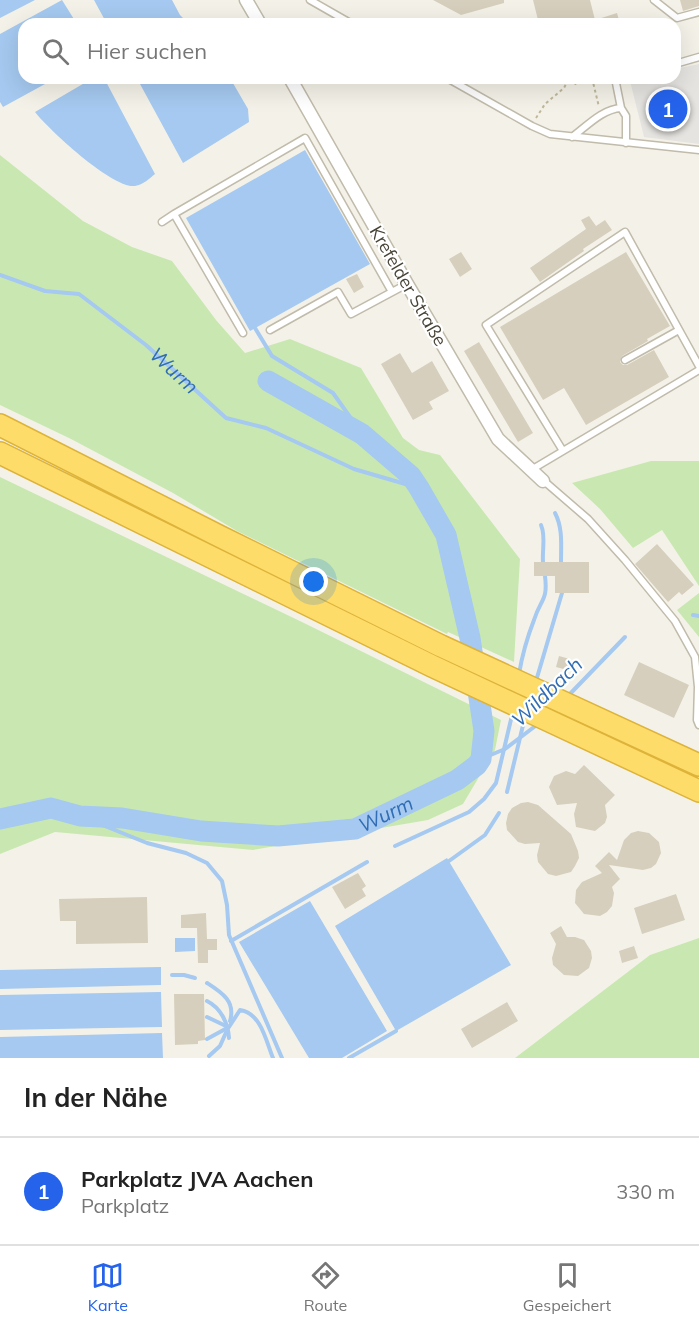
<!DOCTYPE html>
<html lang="de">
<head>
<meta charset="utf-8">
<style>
  :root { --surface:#fff; --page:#f2f2f2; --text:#222; --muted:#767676; --line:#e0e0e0; --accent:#2563eb }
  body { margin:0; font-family:Mulish,sans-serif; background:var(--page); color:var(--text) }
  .you { position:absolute; left:314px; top:582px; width:21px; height:21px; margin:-15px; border:4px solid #fff; border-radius:50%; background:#1a73e8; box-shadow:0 0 0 9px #1a73e833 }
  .badge { display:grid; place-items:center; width:39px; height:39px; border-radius:50%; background:var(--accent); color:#fff; font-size:20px; font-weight:700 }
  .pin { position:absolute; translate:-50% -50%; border:3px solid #fff; box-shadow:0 2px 6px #0006 }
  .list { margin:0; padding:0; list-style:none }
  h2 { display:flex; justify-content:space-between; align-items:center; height:78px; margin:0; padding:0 24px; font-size:26px }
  h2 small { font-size:20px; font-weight:400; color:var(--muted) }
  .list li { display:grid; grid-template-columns:39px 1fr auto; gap:18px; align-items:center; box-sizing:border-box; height:108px; padding:0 24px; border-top:2px solid var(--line) }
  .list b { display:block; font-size:22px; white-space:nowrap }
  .list p { margin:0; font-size:20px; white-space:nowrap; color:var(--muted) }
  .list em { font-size:20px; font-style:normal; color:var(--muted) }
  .icon { flex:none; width:33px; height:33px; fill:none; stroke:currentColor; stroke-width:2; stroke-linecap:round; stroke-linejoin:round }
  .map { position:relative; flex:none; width:699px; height:1058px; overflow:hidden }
  .search { position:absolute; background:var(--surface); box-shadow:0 6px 24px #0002; left:18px; right:18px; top:18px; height:66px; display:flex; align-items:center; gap:15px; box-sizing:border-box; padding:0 21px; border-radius:18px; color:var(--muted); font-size:22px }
  .sheet { height:186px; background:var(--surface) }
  nav { display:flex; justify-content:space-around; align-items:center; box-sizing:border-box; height:84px; border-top:2px solid var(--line); background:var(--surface); font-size:16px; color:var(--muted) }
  nav a { display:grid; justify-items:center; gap:3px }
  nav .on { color:var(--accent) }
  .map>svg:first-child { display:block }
  .green { fill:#c9e8b1 }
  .parking { fill:#e5e4e0 }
  .water { fill:#a5c9f0 }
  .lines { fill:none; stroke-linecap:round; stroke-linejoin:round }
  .stream { stroke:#a5c9f0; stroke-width:4 }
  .river { stroke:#a5c9f0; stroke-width:21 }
  .building { fill:#d6cfbd }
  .lane-casing { stroke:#c0bbab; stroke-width:9 }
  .street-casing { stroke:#c0bbab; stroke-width:15 }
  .highway-casing { stroke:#ddb339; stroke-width:24 }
  .path { stroke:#c1b89c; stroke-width:2; stroke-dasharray:3 3; stroke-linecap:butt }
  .lane { stroke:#fff; stroke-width:6 }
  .street { stroke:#fff; stroke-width:12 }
  .highway { stroke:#fddc6a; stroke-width:21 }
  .labels { text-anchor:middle; stroke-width:4.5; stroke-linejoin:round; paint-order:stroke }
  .street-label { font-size:18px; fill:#474337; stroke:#fff }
  .water-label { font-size:20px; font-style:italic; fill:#306db4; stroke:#fff }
</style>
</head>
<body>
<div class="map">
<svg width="699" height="1058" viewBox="0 0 699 1058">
  <rect width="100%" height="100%" fill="#f4f2e8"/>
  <path class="green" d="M 0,155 L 83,221 L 132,247 L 172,261 L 216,320 L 245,353 L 290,339 L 361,368 L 403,438 L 419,450 L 440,455 L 520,559 L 514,662 L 448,632 L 447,634 L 237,531 L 173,493 L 71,439 L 0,405 Z
    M 651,461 L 699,461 L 699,586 L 662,530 L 633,548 L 600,509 L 572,483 Z
    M 0,477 L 302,622 L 501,720 L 495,750 L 463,804 L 428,820 L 253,850 L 55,832 L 0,854 Z
    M 699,593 L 699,637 L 677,610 Z
    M 699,938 L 699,1058 L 515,1058 L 650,955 Z"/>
  <path class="parking" d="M 699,64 L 699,144 L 644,137 L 630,81 L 640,78 L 675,78 L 675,69 Z"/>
  <path class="water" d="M 0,0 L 35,0 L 0,18 Z
    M 62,0 L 77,24 L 24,24 L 24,78 L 56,78 L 3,107 L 0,102 L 0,34 Z
    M 94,0 L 172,0 L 180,15 L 189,24 L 107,24 Z
    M 93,78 L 104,78 L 155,174 C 150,178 143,185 135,186 C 113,189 49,130 35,112 Z
    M 151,78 L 230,78 L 248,109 L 249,122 L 183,163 L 140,84 Z
    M 305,150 L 370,264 L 250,331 L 186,218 Z
    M 447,858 L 511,965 L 396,1031 L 335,926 Z
    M 310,901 L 387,1031 L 342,1058 L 309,1058 L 239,942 Z
    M 175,938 L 195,938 L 195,951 L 175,952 Z
    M 161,967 L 161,985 L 0,989 L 0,970 Z
    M 161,992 L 162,1027 L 0,1030 L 0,995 Z
    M 162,1033 L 163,1058 L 0,1058 L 0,1037 Z"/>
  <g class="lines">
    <g class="stream">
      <path id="s1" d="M 0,275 L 45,291 L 79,294 L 146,345 L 226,418 L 266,428 L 354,469 L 419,488"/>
      <path d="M 255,328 L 272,356 L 333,393 L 362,434"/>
      <path d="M 555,513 C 563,528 561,546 561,562"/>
      <path d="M 541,525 C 546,536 542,549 543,562"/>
      <path d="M 693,615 L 699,616"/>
      <path d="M 519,674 C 522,656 527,638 534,620 C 541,598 548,601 545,576"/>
      <path d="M 536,681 L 562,593"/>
      <path d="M 567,697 L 625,637"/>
      <path d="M 481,759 L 505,749 L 538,724"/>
      <path d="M 507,792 L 525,717"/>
      <path d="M 80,816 L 147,843 L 186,853 L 207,863 L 222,881 L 227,905 L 229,935 L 282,1058"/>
      <path d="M 395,846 L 469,812 L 484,799 L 496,783 L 513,711"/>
      <path d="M 449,861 L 485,835 L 499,813"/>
      <path d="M 231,941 L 367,862"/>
      <path d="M 172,975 L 184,975 L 195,978"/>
      <path d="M 207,983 C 221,992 236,1001 230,1021"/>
      <path d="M 207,1001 C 221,1008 228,1023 229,1038"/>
      <path d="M 207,1017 L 228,1027"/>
      <path d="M 207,1039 L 229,1027 L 240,1010 C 261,1013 266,1041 273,1058"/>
      <path d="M 209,1056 L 220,1046 L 228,1028"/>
      <path d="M 349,1058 L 396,1031"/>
    </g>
    <path class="river" id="s2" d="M 0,819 L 51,808 L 80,816 L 122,818 L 201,831 L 278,836 L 355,829 L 457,780 L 477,765 L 481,759 L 484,731 L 470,638 L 446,535 L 419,488 L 411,476 L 362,434 L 268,381"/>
  </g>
  <path class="building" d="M 433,0 L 504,0 L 504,3 L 461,15 Z
    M 533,0 L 590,0 L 595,20 L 617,13 L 620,24 L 566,24 L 564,20 L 551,24 L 539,24 Z
    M 680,0 L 699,0 L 699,6 L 683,11 Z
    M 589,216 L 596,226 L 605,220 L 612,230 L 583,249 L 584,251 L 540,282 L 530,268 L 586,229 L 581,220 Z
    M 461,252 L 472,269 L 460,277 L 449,259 Z
    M 626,252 L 670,326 L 647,339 L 648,341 L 622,356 L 620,362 L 623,365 L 627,365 L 654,350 L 669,377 L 586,425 L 564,388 L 543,400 L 500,327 Z
    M 357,274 L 364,287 L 354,293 L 346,279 Z
    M 479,342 L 533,433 L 518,442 L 464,351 Z
    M 400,353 L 412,373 L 432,361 L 449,391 L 429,402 L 433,409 L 413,420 L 381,364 Z
    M 657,544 L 694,585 L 682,595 L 679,592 L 668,602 L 635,564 Z
    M 534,562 L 589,562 L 589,593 L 555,593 L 555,576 L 534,576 Z
    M 559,656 L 570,659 L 567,670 L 556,667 Z
    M 639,662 L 689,685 L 674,718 L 624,695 Z
    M 584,765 L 615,795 L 605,805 L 607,817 L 605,823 L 595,831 L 576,827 L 574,814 L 577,803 L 557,805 L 549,787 L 554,776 L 566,771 L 575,774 Z
    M 528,802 L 538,805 L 571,834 L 578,851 L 579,858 L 575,866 L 571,872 L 556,876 L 548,874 L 538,862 L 537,855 L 540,843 L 525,844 L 518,842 L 507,830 L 506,823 L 508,814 L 512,808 L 521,803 Z
    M 638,831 L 649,833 L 659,842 L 661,853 L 656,864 L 651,868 L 643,870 L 609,865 L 620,879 L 612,887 L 614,893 L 612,906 L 607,912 L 600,916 L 584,914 L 575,903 L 576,890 L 582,882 L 602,873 L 595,866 L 609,852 L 617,860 L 624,840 L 631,833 Z
    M 358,873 L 366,886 L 362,889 L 366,896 L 345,909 L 332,887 Z
    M 676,894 L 685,920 L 642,934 L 634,908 Z
    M 147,897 L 148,943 L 76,944 L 76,921 L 60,921 L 59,899 Z
    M 206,913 L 207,939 L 217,939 L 217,950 L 208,950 L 208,963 L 198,963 L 197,928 L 181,928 L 181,915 Z
    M 561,926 L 567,937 L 575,937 L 584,940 L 591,951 L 592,958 L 589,968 L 578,976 L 564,975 L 553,965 L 552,958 L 556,944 L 550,933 Z
    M 634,946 L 638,958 L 622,963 L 619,951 Z
    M 174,994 L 204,994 L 205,1040 L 198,1041 L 198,1044 L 175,1045 Z
    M 507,1002 L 518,1021 L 472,1048 L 461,1029 Z"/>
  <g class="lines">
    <g class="lane-casing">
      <path id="lane" d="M 310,0 L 352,24
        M 654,0 L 677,18 L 699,12
        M 675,64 L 699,57
        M 447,78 L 532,126 L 550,134 L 699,150
        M 615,78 L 621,108
        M 572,137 C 586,127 602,109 621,108 L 626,116 L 626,143
        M 162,222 L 174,214
        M 270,330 L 338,292 L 351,314 L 407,284
        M 243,333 L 174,214 L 305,138 L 392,292
        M 625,360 L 679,330
        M 563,451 L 486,325 L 625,232 L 699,366
        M 531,470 L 699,370
        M 544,481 L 588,519 L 625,560 L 675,621 L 695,657 L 698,687 L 697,720 L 699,725"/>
    </g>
    <g class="street-casing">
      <path id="street" d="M 246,0 L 260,24
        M 290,78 L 407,284 L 498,439 L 543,481"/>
    </g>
    <g class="highway-casing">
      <path id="highway" d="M 0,425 L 219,536 L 441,646 L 699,765
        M 0,453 L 432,666 L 699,791"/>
    </g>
    <path class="path" d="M 592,78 L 599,107
      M 568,80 L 576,84 L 590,78
      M 536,118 L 545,104 L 564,88 L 569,78"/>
    <use href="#lane" class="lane"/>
    <use href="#street" class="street"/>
    <use href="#highway" class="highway"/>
  </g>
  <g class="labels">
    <g class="street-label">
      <text transform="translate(408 286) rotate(60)" y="6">Krefelder Straße</text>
    </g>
    <g class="water-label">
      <text dy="7" stroke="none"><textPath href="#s1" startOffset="204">Wurm</textPath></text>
      <text transform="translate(547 692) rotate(-44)" y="7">Wildbach</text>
      <text dy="7" stroke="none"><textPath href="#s2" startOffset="393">Wurm</textPath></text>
    </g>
  </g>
</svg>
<div class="you"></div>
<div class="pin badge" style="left:668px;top:109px">1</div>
<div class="search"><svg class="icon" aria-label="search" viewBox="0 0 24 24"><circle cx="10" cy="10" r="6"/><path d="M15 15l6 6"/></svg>Hier suchen</div>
</div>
<section class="sheet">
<h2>In der Nähe<small></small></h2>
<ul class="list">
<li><span class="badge">1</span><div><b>Parkplatz JVA Aachen</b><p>Parkplatz</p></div><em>330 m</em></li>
</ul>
</section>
<nav>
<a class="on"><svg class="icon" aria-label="map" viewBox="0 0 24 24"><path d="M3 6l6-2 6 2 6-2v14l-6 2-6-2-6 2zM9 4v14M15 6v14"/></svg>Karte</a>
<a><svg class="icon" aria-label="directions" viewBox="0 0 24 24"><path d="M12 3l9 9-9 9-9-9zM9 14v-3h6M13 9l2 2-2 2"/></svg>Route</a>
<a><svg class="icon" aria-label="saved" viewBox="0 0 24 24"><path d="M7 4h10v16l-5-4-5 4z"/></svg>Gespeichert</a>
</nav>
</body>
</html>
